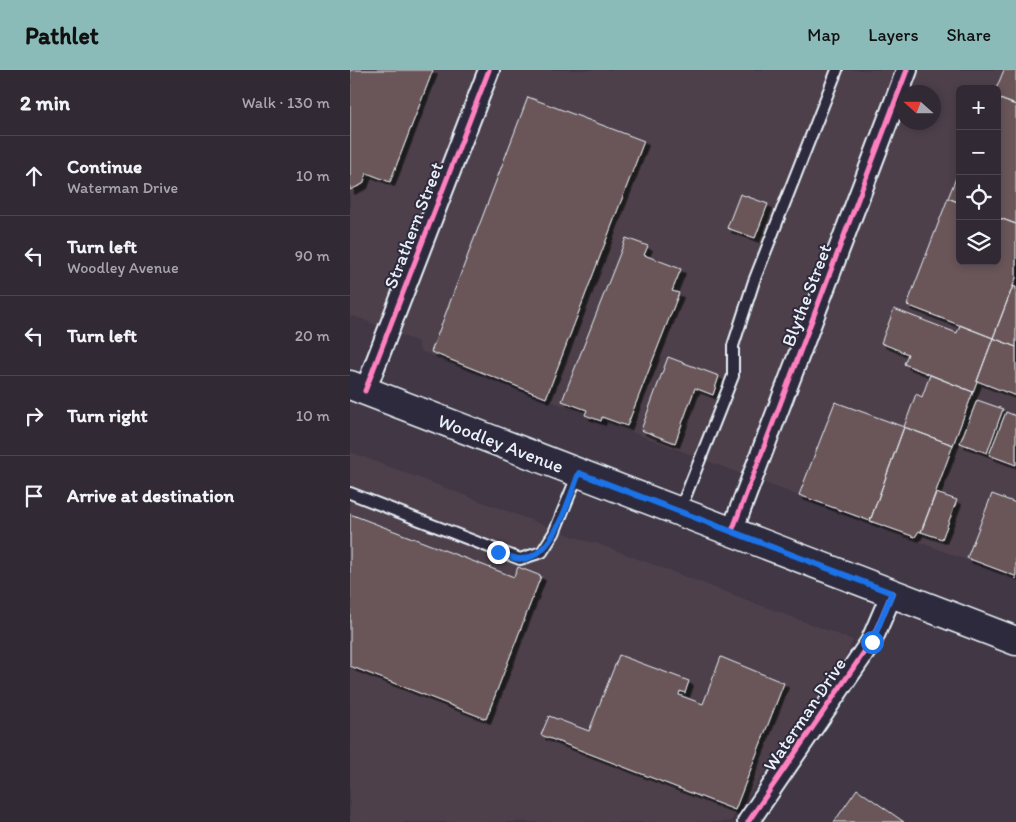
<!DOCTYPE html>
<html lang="en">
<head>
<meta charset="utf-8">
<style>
  :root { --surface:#312934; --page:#39313c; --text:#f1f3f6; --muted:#a8a6ac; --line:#4c454f; --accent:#8bbbb9 }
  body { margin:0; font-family:Itim,sans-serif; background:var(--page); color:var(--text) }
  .controls { position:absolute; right:15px; top:15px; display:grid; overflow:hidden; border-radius:8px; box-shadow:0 2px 8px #0003 }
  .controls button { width:45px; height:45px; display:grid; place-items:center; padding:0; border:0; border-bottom:1px solid var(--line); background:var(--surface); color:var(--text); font:25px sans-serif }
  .compass { position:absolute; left:546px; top:15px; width:45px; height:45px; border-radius:50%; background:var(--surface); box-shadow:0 2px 8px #0003; rotate:291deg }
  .stop { position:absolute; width:15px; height:15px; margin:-11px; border:4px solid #1a73e8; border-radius:50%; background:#fff }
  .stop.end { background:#1a73e8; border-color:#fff; box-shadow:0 1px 5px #0008 }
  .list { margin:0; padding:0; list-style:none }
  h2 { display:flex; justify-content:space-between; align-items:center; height:65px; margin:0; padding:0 20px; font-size:21px }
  h2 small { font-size:16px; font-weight:400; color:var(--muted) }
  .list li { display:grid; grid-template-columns:32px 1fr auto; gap:15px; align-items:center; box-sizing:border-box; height:80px; padding:0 20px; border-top:1px solid var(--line) }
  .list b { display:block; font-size:19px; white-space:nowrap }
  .list p { margin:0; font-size:16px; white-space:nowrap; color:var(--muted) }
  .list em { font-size:16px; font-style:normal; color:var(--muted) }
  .icon { flex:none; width:28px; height:28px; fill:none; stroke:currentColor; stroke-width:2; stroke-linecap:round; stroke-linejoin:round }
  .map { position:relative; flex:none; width:666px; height:752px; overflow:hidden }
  header { display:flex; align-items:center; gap:30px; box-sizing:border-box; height:70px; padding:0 25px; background:var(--accent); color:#111 }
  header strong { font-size:24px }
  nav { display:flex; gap:28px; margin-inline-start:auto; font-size:18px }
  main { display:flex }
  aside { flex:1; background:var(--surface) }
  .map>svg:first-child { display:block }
  .built { fill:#4e404b; fill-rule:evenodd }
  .building { fill:#6b5659; stroke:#e8f1f8; filter:url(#shadow) }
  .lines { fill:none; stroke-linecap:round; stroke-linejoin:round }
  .service-casing { stroke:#e8f1f8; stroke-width:14 }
  .minor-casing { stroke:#e8f1f8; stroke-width:24 }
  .primary-casing { stroke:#e8f1f8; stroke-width:31 }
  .service { stroke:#2f2a3d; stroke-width:10 }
  .minor { stroke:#2f2a3d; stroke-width:20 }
  .primary { stroke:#2f2a3d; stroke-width:28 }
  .cycleway-casing { stroke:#2f2a3d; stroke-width:8 }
  .cycleway { stroke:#ff80c0; stroke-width:5 }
  .route { stroke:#1a73e8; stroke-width:6 }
  .labels { text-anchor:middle; stroke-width:4; stroke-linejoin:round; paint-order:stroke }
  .street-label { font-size:19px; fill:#e8f1f8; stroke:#2f2a3d }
</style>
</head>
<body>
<header>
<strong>Pathlet</strong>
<nav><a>Map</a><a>Layers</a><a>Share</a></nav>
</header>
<main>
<aside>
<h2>2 min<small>Walk · 130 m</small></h2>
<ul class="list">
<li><svg class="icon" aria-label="ahead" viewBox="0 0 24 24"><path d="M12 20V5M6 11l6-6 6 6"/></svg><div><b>Continue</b><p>Waterman Drive</p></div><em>10 m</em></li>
<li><svg class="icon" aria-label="left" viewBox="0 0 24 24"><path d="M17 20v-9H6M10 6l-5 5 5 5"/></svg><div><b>Turn left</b><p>Woodley Avenue</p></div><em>90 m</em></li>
<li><svg class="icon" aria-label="left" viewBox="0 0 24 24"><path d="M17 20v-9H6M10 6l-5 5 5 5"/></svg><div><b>Turn left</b></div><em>20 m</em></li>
<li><svg class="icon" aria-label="right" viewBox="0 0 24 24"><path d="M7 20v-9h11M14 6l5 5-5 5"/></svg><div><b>Turn right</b></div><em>10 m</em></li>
<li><svg class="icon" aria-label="arrive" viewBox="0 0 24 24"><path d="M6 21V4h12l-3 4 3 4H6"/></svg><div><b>Arrive at destination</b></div></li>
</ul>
</aside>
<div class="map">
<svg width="666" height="752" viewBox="0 0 666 752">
  <defs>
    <filter id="shadow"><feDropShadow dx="4.5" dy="4.5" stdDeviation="0" flood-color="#0009"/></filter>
  </defs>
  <rect width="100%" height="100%" fill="#413745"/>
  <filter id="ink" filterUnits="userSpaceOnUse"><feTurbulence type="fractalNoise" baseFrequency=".02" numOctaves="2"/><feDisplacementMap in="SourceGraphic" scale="10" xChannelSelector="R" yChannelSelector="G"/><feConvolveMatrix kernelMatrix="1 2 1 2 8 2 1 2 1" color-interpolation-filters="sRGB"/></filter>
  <g filter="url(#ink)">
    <path class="built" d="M 0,0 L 666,0 L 666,509 L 70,281 L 68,272 L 4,246 L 0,247 ZM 610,19 L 647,19 L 647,191 L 610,191 ZM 554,22 L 584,22 L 584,52 L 554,52 Z
      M 0,382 L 236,471 L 246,473 L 503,570 L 496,586 L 380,752 L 0,752 Z"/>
    <path class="building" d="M 0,0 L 83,0 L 40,112 L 17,103 L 13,114 L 0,120 Z
      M 654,0 L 666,0 L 666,35 L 647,28 L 646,19 Z
      M 178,27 L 294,71 L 196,328 L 81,282 Z
      M 647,28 L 666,35 L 666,154 L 647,147 Z
      M 610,98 L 610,133 L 598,128 Z
      M 390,124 L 418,134 L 405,168 L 377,158 Z
      M 598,128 L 610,133 L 610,191 L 647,191 L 647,147 L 666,154 L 666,208 L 643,268 L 557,235 Z
      M 276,168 L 298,176 L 294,185 L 331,199 L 322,221 L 329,223 L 277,356 L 252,347 L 251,351 L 235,345 L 237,340 L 212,331 Z
      M 663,216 L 666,217 L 666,277 L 643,268 Z
      M 544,239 L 607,263 L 610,255 L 643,268 L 623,322 L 554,294 L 558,284 L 531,273 Z
      M 643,268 L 666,277 L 666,326 L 627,311 Z
      M 318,287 L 369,306 L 363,325 L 345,318 L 325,373 L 291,360 Z
      M 580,305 L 623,322 L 603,375 L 554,357 L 566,324 L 572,327 Z
      M 627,330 L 653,339 L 637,383 L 610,373 Z
      M 485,332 L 554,357 L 520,451 L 449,425 Z
      M 656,342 L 666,346 L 666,395 L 639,385 Z
      M 554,357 L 603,375 L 571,462 L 569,461 L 565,467 L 520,451 Z
      M 586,423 L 607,430 L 592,469 L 571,462 Z
      M 642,424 L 666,433 L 666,509 L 665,506 L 617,488 Z
      M 0,444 L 164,507 L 168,497 L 191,506 L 136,649 L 0,596 Z
      M 269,585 L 339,611 L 335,623 L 330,621 L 329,625 L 353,634 L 371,587 L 434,613 L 385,740 L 191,665 L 199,646 L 239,661 Z
      M 507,719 L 554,752 L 484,752 Z"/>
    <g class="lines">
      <g class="service-casing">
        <path id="service" d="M 0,423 L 170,489 L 192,482 L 204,463 L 228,404
          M 330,440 L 383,306 L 383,276 L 404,211 L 487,0"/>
      </g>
      <g class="minor-casing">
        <path id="minor" d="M 15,321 L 139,0
          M 382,461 L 557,0
          M 398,752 L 521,572 L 542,523"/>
      </g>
      <g class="primary-casing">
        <path id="primary" d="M 0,315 L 666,571"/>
      </g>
      <use href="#service" class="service"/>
      <use href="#minor" class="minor"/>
      <use href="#primary" class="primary"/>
      <g class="cycleway-casing">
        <path id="cycleway" d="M 15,321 L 139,0
          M 382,461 L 557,0
          M 398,752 L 521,572 L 542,523"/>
      </g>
      <use href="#cycleway" class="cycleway"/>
    </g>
  </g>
  <g class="lines" filter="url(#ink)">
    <path class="route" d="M 148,482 C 154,484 163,489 170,489 C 204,489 219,428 229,403 L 542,523 L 522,572"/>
  </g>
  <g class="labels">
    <g class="street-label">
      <text transform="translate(63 155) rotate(-69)" y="7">Strathern Street</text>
      <text transform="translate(456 225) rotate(-69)" y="7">Blythe Street</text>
      <text transform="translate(151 373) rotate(21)" y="7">Woodley Avenue</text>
      <text transform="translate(454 644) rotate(-56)" y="7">Waterman Drive</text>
    </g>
  </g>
</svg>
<div class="controls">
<button>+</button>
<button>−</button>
<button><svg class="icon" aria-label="locate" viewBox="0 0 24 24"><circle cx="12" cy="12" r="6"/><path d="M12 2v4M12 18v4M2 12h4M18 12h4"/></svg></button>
<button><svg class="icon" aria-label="layers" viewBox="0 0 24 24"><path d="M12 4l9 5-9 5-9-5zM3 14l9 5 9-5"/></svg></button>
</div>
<svg class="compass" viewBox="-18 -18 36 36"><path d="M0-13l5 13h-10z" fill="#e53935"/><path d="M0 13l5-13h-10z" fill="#a8a6ac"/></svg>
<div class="stop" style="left:522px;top:572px"></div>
<div class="stop end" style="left:148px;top:482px"></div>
</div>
</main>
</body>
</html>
